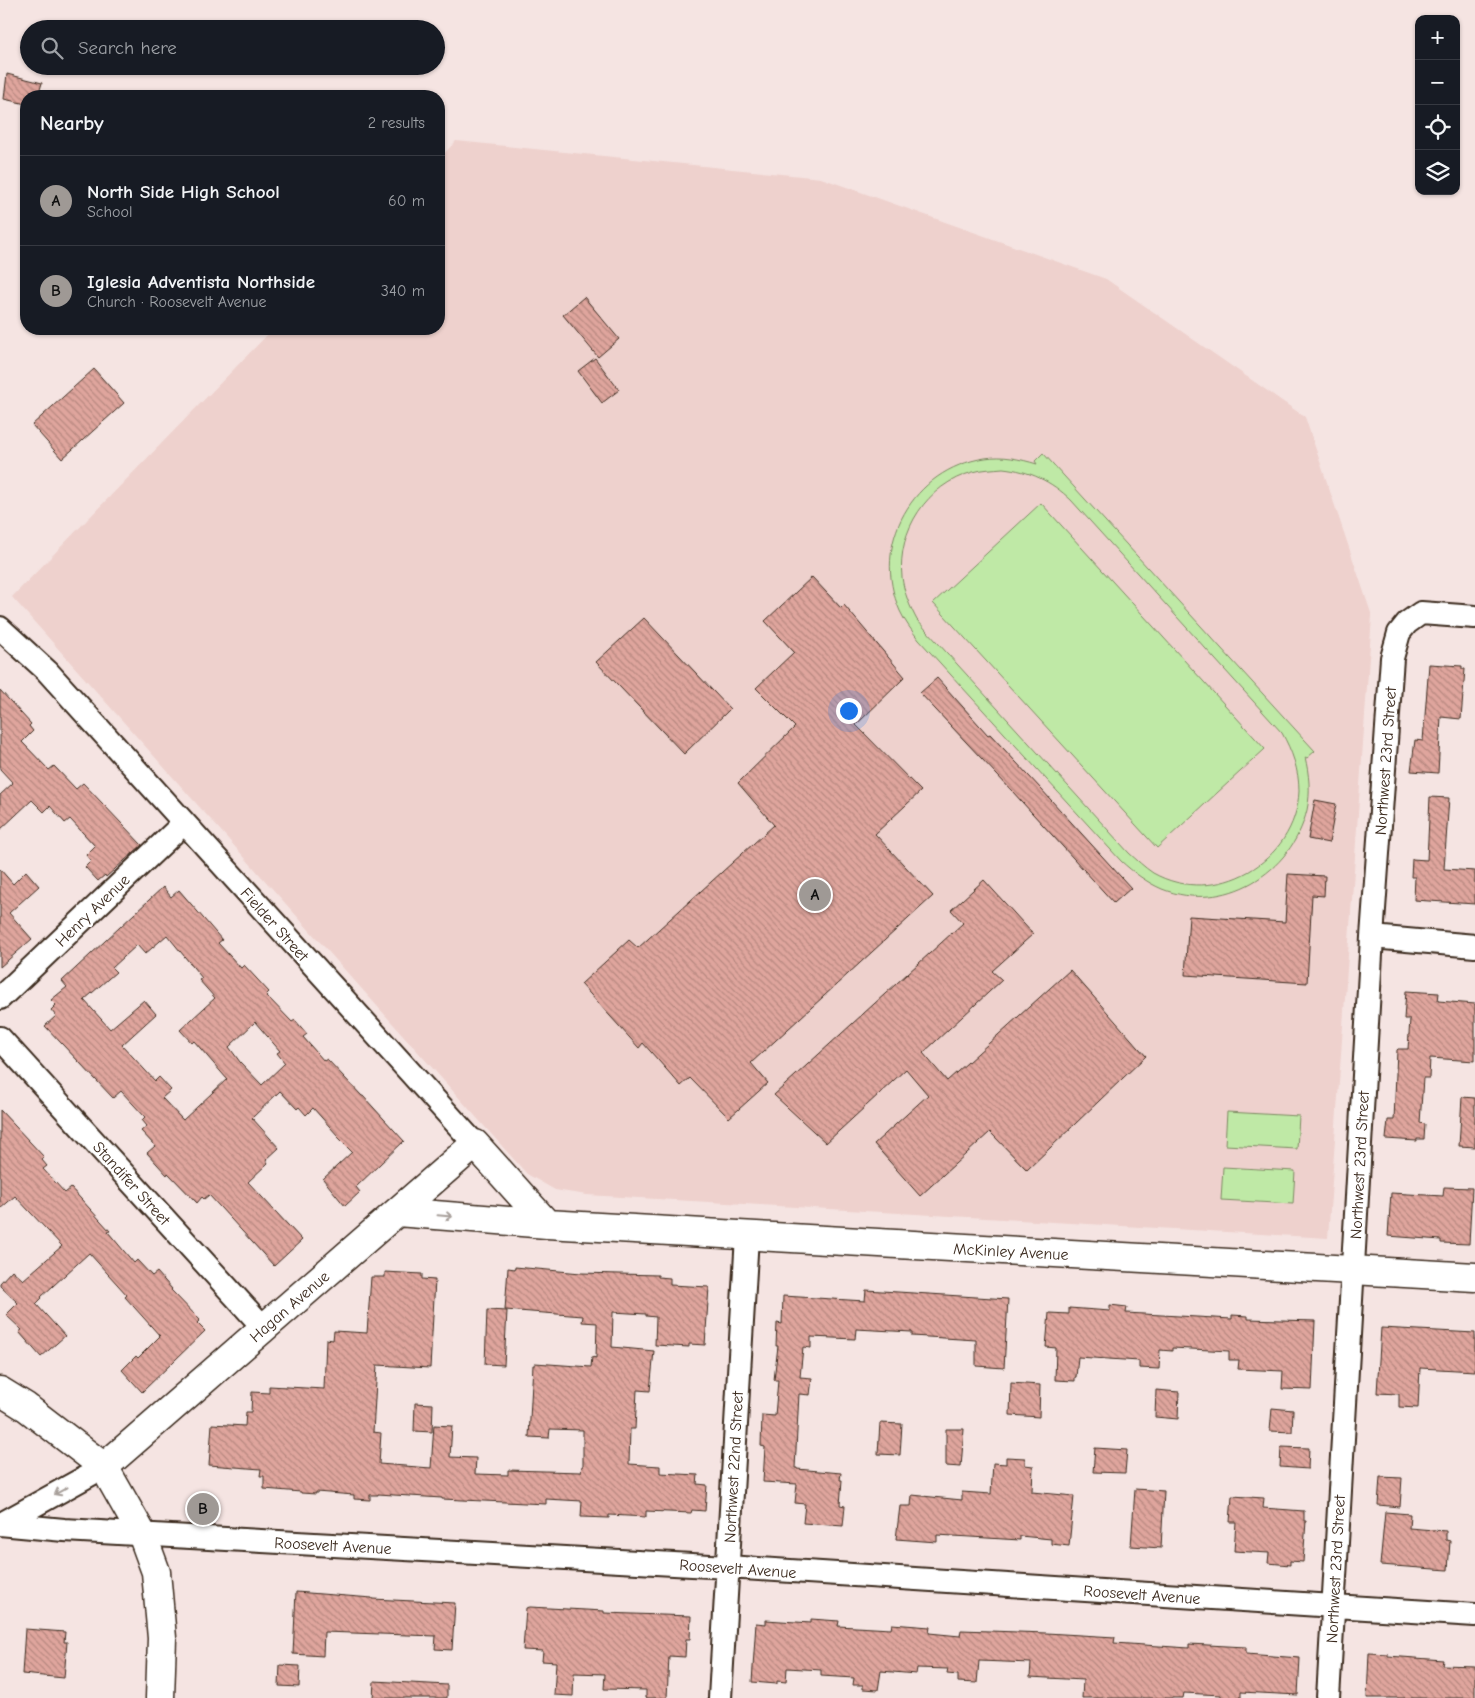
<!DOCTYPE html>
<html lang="en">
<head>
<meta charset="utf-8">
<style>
  :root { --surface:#171b24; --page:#242831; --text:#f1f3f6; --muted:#9ea1a6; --line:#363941; --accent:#9f9995 }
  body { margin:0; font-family:"Comic Neue",sans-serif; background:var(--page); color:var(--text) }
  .controls { position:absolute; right:15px; top:15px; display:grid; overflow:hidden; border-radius:10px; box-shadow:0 1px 4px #0004 }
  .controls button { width:45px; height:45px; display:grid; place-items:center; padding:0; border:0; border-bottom:1px solid var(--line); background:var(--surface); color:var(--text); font:25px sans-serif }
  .you { position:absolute; left:848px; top:710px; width:18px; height:18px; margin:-12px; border:4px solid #fff; border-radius:50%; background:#1a73e8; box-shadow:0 0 0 8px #1a73e833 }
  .badge { display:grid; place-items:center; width:32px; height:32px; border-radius:50%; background:var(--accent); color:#111; font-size:16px; font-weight:700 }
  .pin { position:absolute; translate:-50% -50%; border:2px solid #fff; box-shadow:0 1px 5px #0006 }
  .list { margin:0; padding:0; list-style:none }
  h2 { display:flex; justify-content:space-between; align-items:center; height:65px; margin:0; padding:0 20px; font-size:21px }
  h2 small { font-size:16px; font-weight:400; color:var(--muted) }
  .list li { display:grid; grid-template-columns:32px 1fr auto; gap:15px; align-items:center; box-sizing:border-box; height:90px; padding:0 20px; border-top:1px solid var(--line) }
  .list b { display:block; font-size:19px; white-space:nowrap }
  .list p { margin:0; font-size:16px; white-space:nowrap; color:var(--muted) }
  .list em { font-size:16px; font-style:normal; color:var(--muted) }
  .icon { flex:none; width:28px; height:28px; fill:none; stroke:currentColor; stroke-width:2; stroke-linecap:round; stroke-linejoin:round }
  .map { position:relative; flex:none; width:1475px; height:1698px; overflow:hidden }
  .search { position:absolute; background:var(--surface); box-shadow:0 1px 4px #0004; left:20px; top:20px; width:425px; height:55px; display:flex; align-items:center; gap:12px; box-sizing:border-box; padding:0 18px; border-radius:28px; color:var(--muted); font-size:19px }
  .panel { position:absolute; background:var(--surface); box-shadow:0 1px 4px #0004; left:20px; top:90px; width:425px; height:245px; border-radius:20px }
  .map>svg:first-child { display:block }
  .built { fill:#eed1cd }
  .pitch { fill:#bfe9a6; stroke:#7d8a62; fill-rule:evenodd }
  .building { fill:url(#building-back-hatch); stroke:#3b2a1e; fill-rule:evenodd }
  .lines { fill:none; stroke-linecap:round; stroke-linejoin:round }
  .street-casing { stroke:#3b2a1e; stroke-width:26 }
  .secondary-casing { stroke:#3b2a1e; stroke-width:31 }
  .street { stroke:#fff; stroke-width:22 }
  .secondary { stroke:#fff; stroke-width:28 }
  .oneway { stroke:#a79f9a }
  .labels { text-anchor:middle; stroke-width:5; stroke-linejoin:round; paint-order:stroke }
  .street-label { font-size:16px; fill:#3b2a1e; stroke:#fff }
</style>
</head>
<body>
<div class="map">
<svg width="1475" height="1698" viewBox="0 0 1475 1698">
  <defs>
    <pattern id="building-back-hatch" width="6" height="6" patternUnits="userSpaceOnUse" patternTransform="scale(1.25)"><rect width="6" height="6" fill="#dfa59d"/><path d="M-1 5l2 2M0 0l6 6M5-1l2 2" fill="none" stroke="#b6877f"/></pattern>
  </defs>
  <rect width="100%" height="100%" fill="#f5e4e2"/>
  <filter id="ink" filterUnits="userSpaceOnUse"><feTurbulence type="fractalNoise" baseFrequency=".02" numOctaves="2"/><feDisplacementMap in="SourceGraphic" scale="10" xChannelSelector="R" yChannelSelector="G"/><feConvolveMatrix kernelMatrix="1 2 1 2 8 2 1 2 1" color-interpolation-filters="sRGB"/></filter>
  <g filter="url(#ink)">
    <path class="built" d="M 456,141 L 821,178 L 1106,279 L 1305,417 L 1372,616 L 1328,1238 L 587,1195 L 555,1190 L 527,1174 L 12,597 L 273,329 L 439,329 L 439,159 Z"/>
    <path class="pitch" d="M 1043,453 L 1315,751 L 1307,758 L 1305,757 C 1309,774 1311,792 1307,810 C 1292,873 1224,914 1162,889 C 1146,882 1133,872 1121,861 L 919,640 C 912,631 905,622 900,611 C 870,544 913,469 985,458 C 1003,455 1020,459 1037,464 L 1035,461 ZM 1003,468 C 1030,471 1051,481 1071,500 L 1282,733 C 1292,751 1299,770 1299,791 C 1296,862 1215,908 1153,873 C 1144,867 1137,860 1129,853 L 917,620 C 910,607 904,593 902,577 C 897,531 927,484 973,472 C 983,469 993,469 1003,468 Z
      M 1041,503 L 1265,749 L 1157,848 L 933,603 Z
      M 1227,1112 L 1299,1116 L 1297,1149 L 1225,1145 Z
      M 1223,1167 L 1295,1171 L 1293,1204 L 1221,1200 Z"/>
    <path class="building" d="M 7,74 L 42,83 L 38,96 L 26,96 L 26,104 L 4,99 Z
      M 584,297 L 619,339 L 598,357 L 563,315 Z
      M 595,358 L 619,390 L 602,403 L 578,371 Z
      M 94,369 L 124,403 L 62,459 L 32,425 Z
      M 812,577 L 841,608 L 844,605 L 905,677 L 856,725 L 921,791 L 875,834 L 933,896 L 751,1063 L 768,1083 L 729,1118 L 690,1078 L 681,1086 L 643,1043 L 639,1048 L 581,984 L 629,940 L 638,948 L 774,825 L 738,783 L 795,727 L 756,688 L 794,652 L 765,621 Z
      M 644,618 L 730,709 L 684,754 L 596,662 Z
      M 1429,664 L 1462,666 L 1462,669 L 1465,669 L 1461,719 L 1441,717 L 1438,773 L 1411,771 L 1415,740 L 1423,741 Z
      M 937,678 L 988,735 L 990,734 L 1041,789 L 1131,888 L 1114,903 L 1012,791 L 920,693 Z
      M 0,690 L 31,724 L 29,726 L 33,731 L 22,742 L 49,770 L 54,766 L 76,789 L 83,783 L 142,845 L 106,877 L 105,875 L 98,881 L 85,867 L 91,861 L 86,855 L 95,846 L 70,819 L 65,823 L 50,806 L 44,812 L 32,800 L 0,830 L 0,795 L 13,783 L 0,769 Z
      M 1430,797 L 1449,798 L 1444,869 L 1475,871 L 1475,904 L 1414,900 L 1415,877 L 1411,877 L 1412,859 L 1427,860 Z
      M 1315,800 L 1336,804 L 1329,843 L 1308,839 Z
      M 0,869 L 13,884 L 26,871 L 39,886 L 9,913 L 32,939 L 0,967 Z
      M 1288,874 L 1325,876 L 1324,896 L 1312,895 L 1307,983 L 1185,975 L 1189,916 L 1285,922 Z
      M 984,880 L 1033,934 L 992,971 L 1002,980 L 923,1053 L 947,1081 L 1070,970 L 1146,1056 L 1027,1170 L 990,1132 L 920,1196 L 874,1144 L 928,1095 L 906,1069 L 826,1143 L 774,1095 L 963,923 L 951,910 Z
      M 163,887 L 171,897 L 179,890 L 222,940 L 218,943 L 241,968 L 244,965 L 269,992 L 266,995 L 292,1022 L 295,1020 L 307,1034 L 303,1037 L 324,1061 L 327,1059 L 362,1096 L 363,1096 L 404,1141 L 356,1187 L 360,1192 L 345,1206 L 323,1179 L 352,1152 L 337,1137 L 338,1136 L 313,1108 L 306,1115 L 299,1107 L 297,1109 L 280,1091 L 252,1118 L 279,1148 L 266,1160 L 268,1163 L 248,1182 L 302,1240 L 274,1266 L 209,1195 L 204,1199 L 202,1197 L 197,1203 L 168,1173 L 167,1175 L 147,1153 L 155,1146 L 141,1131 L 147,1126 L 142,1120 L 145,1117 L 121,1091 L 113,1098 L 45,1026 L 56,1016 L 51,1010 L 56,1005 L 51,1000 L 67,987 L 62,981 ZM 167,935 L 202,978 L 199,980 L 215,998 L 180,1030 L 192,1043 L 194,1041 L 227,1079 L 183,1120 L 162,1098 L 171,1090 L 159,1077 L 155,1081 L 122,1045 L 156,1014 L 144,1000 L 110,1029 L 84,1000 L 116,972 L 112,968 L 137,945 L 145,954 ZM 255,1022 L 280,1051 L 277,1053 L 285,1063 L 262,1085 L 240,1062 L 229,1047 Z
      M 1406,991 L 1439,993 L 1438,1001 L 1475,1004 L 1475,1061 L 1430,1058 L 1429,1078 L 1423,1078 L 1420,1123 L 1425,1124 L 1424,1139 L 1417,1139 L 1417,1141 L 1386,1139 L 1388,1120 L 1394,1120 L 1397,1050 L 1398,1049 L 1408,1049 L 1410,1019 L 1404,1019 Z
      M 1462,1097 L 1475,1098 L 1475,1147 L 1459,1146 Z
      M 0,1110 L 44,1157 L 42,1160 L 47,1166 L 43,1169 L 65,1193 L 71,1188 L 110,1231 L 108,1232 L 134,1263 L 137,1260 L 152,1276 L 157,1272 L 172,1289 L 171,1290 L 200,1320 L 197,1323 L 205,1331 L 142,1392 L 122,1370 L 136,1356 L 138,1358 L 160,1336 L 125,1297 L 127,1295 L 89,1253 L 41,1297 L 42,1298 L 36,1304 L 65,1336 L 41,1357 L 19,1332 L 22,1330 L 6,1315 L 18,1303 L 0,1286 L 0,1283 L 12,1270 L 23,1280 L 62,1246 L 15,1196 L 0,1209 Z
      M 1444,1187 L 1472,1188 L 1469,1244 L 1441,1243 L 1441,1240 L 1388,1236 L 1391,1193 L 1443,1196 Z
      M 515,1267 L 581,1273 L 658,1275 L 658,1277 L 670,1278 L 670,1285 L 709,1287 L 705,1345 L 689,1344 L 689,1347 L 655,1345 L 656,1317 L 646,1316 L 646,1314 L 613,1312 L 612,1347 L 654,1351 L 650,1391 L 637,1390 L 635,1429 L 630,1429 L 629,1464 L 660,1466 L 660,1473 L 698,1475 L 697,1484 L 707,1485 L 705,1511 L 692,1510 L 691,1513 L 646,1511 L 646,1517 L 609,1515 L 609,1518 L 581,1517 L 582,1501 L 546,1499 L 546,1504 L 442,1499 L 442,1498 L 378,1494 L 378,1495 L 370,1495 L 370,1500 L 354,1499 L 354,1495 L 316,1492 L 316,1494 L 301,1493 L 301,1492 L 264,1489 L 264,1476 L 260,1476 L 261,1469 L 209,1465 L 212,1424 L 245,1426 L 246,1412 L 251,1412 L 252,1392 L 269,1393 L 269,1386 L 324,1389 L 326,1339 L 333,1340 L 334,1331 L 367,1333 L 371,1277 L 385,1277 L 385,1272 L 422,1274 L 422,1279 L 435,1280 L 430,1368 L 377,1365 L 373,1432 L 381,1433 L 379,1464 L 431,1468 L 434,1425 L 452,1426 L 450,1457 L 476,1458 L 475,1474 L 508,1475 L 508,1470 L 581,1472 L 582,1466 L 583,1466 L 583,1430 L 550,1429 L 549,1438 L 529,1437 L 533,1365 L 535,1365 L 535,1363 L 591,1367 L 592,1357 L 596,1358 L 597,1323 L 582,1322 L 583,1316 L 505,1310 L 508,1268 L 515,1269 Z
      M 866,1290 L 1008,1299 L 1004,1368 L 976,1366 L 976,1340 L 912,1336 L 912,1332 L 856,1329 L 855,1339 L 811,1337 L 811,1348 L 803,1347 L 800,1377 L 812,1378 L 810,1395 L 799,1394 L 795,1468 L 797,1468 L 797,1469 L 841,1473 L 840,1480 L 842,1480 L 840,1505 L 845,1506 L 843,1526 L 803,1523 L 805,1504 L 795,1503 L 797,1484 L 763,1482 L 765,1447 L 761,1446 L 762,1415 L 775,1416 L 778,1380 L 774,1380 L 778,1346 L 776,1346 L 777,1323 L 782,1324 L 783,1296 L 865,1301 Z
      M 1110,1305 L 1127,1307 L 1126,1313 L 1232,1319 L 1232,1315 L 1248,1316 L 1248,1319 L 1315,1321 L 1312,1390 L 1282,1389 L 1283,1371 L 1238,1369 L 1239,1360 L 1229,1360 L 1229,1351 L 1172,1348 L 1172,1351 L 1160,1350 L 1159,1369 L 1139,1368 L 1139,1361 L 1078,1357 L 1076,1377 L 1075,1377 L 1075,1381 L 1055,1380 L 1056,1348 L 1046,1347 L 1049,1313 L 1069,1314 L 1069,1308 L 1110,1311 Z
      M 487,1310 L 507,1311 L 504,1365 L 485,1364 Z
      M 1381,1328 L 1475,1333 L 1475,1371 L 1420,1368 L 1418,1408 L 1399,1407 L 1399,1394 L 1377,1393 Z
      M 1011,1383 L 1040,1385 L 1039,1417 L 1010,1415 Z
      M 1156,1390 L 1179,1392 L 1178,1419 L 1155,1417 Z
      M 415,1403 L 433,1404 L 432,1432 L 414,1431 Z
      M 1272,1408 L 1293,1410 L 1292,1432 L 1270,1431 Z
      M 880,1423 L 902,1424 L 900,1455 L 878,1454 Z
      M 946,1429 L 964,1429 L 961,1467 L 946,1466 Z
      M 1281,1447 L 1309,1448 L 1308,1469 L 1280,1467 Z
      M 1095,1448 L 1127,1450 L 1125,1473 L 1093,1472 Z
      M 1006,1457 L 1025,1458 L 1025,1465 L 1033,1466 L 1032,1492 L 1074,1496 L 1069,1546 L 1051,1544 L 1051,1539 L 1020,1536 L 1020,1540 L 937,1535 L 937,1542 L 896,1539 L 900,1506 L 911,1506 L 912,1495 L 962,1500 L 962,1492 L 991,1494 L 993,1463 L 1006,1464 Z
      M 1380,1477 L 1402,1478 L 1400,1507 L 1378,1505 Z
      M 1135,1489 L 1164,1491 L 1161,1548 L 1131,1546 Z
      M 1232,1496 L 1264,1498 L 1263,1508 L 1304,1511 L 1304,1521 L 1306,1521 L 1303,1562 L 1290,1561 L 1290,1565 L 1268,1563 L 1269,1553 L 1234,1551 L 1236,1522 L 1230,1522 Z
      M 1385,1512 L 1410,1514 L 1409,1528 L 1446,1531 L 1446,1540 L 1450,1541 L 1448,1570 L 1380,1565 Z
      M 296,1592 L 372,1598 L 372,1599 L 455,1603 L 452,1650 L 435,1649 L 436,1636 L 324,1632 L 323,1656 L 293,1654 Z
      M 530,1607 L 604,1611 L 604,1613 L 691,1616 L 690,1639 L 686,1639 L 685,1657 L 669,1656 L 667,1698 L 646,1698 L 646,1690 L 604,1689 L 605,1674 L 574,1673 L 573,1696 L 554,1695 L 556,1662 L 542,1661 L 543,1651 L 523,1650 L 526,1608 Z
      M 811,1619 L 839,1621 L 838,1626 L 891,1629 L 892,1624 L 930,1627 L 929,1633 L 960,1636 L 961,1630 L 1046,1633 L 1115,1637 L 1114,1643 L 1189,1648 L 1189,1644 L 1246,1647 L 1246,1654 L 1300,1658 L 1298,1695 L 1241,1692 L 1241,1698 L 1221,1698 L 1221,1695 L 1184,1693 L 1183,1698 L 1082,1698 L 1083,1680 L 1030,1677 L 1031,1663 L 979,1661 L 977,1683 L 958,1682 L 958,1675 L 947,1674 L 948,1669 L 917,1668 L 916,1674 L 881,1671 L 878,1690 L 863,1689 L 863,1685 L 853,1685 L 854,1678 L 821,1676 L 821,1670 L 787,1668 L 786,1682 L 777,1681 L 777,1684 L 752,1682 L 756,1623 L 766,1624 L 766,1620 L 811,1623 Z
      M 25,1629 L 65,1632 L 64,1642 L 67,1642 L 64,1678 L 22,1674 Z
      M 1369,1653 L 1388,1654 L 1388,1656 L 1443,1660 L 1442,1665 L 1475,1666 L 1475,1698 L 1367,1698 Z
      M 280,1665 L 300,1666 L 299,1687 L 279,1686 Z
      M 374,1681 L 447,1685 L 447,1698 L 373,1698 Z"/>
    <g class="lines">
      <g class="street-casing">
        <path id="street" d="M 0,628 L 47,671 L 475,1144
          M 1372,937 L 1475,946
          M 0,998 L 184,823
          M 0,1038 L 264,1328
          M 0,1524 L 64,1530 L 728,1567 L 1475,1615
          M 1,1524 L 104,1467
          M 720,1698 L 747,1236
          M 1328,1698 L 1372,937 L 1392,658 L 1399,633 L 1407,623 L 1421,613 L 1475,617"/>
      </g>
      <g class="secondary-casing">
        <path id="secondary" d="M 397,1212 L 547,1224 L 1475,1277
          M 0,1391 L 26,1407 L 104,1467 L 142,1534 L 156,1572 L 162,1638 L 160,1698
          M 104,1467 L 475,1144 L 547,1224"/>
      </g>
      <use href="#street" class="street"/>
      <use href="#secondary" class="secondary"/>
    </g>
    <defs><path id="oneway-shaft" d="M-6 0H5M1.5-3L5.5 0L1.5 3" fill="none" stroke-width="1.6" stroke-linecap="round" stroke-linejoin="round" transform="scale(1.25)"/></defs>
    <g class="oneway">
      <use href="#oneway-shaft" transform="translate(445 1216) rotate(5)"/>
      <use href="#oneway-shaft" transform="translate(61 1491) rotate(151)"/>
    </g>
  </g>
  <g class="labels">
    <g class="street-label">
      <text transform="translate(1385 761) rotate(-86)" y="6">Northwest 23rd Street</text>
      <text transform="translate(92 910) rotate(-44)" y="6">Henry Avenue</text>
      <text transform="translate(275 924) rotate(48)" y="6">Fielder Street</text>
      <text transform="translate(1359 1165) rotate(-87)" y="6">Northwest 23rd Street</text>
      <text transform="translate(132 1183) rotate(48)" y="6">Standifer Street</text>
      <text transform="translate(1011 1251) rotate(3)" y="6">McKinley Avenue</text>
      <text transform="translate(289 1306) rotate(-41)" y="6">Hagan Avenue</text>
      <text transform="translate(733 1467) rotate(-87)" y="6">Northwest 22nd Street</text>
      <text transform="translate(333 1545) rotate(3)" y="6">Roosevelt Avenue</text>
      <text transform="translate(738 1568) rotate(4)" y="6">Roosevelt Avenue</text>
      <text transform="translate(1335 1569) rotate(-87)" y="6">Northwest 23rd Street</text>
      <text transform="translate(1142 1594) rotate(4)" y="6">Roosevelt Avenue</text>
    </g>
  </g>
</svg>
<div class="controls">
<button>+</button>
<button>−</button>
<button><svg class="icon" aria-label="locate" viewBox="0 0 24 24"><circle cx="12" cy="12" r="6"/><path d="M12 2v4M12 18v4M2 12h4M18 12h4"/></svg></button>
<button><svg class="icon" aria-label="layers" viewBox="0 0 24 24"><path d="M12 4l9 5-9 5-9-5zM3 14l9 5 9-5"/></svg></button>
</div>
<div class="you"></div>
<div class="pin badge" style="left:815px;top:895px">A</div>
<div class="pin badge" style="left:203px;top:1509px">B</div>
<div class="search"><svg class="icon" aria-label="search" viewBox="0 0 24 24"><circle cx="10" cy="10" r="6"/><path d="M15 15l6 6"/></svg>Search here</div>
<section class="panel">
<h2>Nearby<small>2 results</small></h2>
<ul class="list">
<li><span class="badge">A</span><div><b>North Side High School</b><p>School</p></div><em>60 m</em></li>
<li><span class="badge">B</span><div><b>Iglesia Adventista Northside</b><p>Church · Roosevelt Avenue</p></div><em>340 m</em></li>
</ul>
</section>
</div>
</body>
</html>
